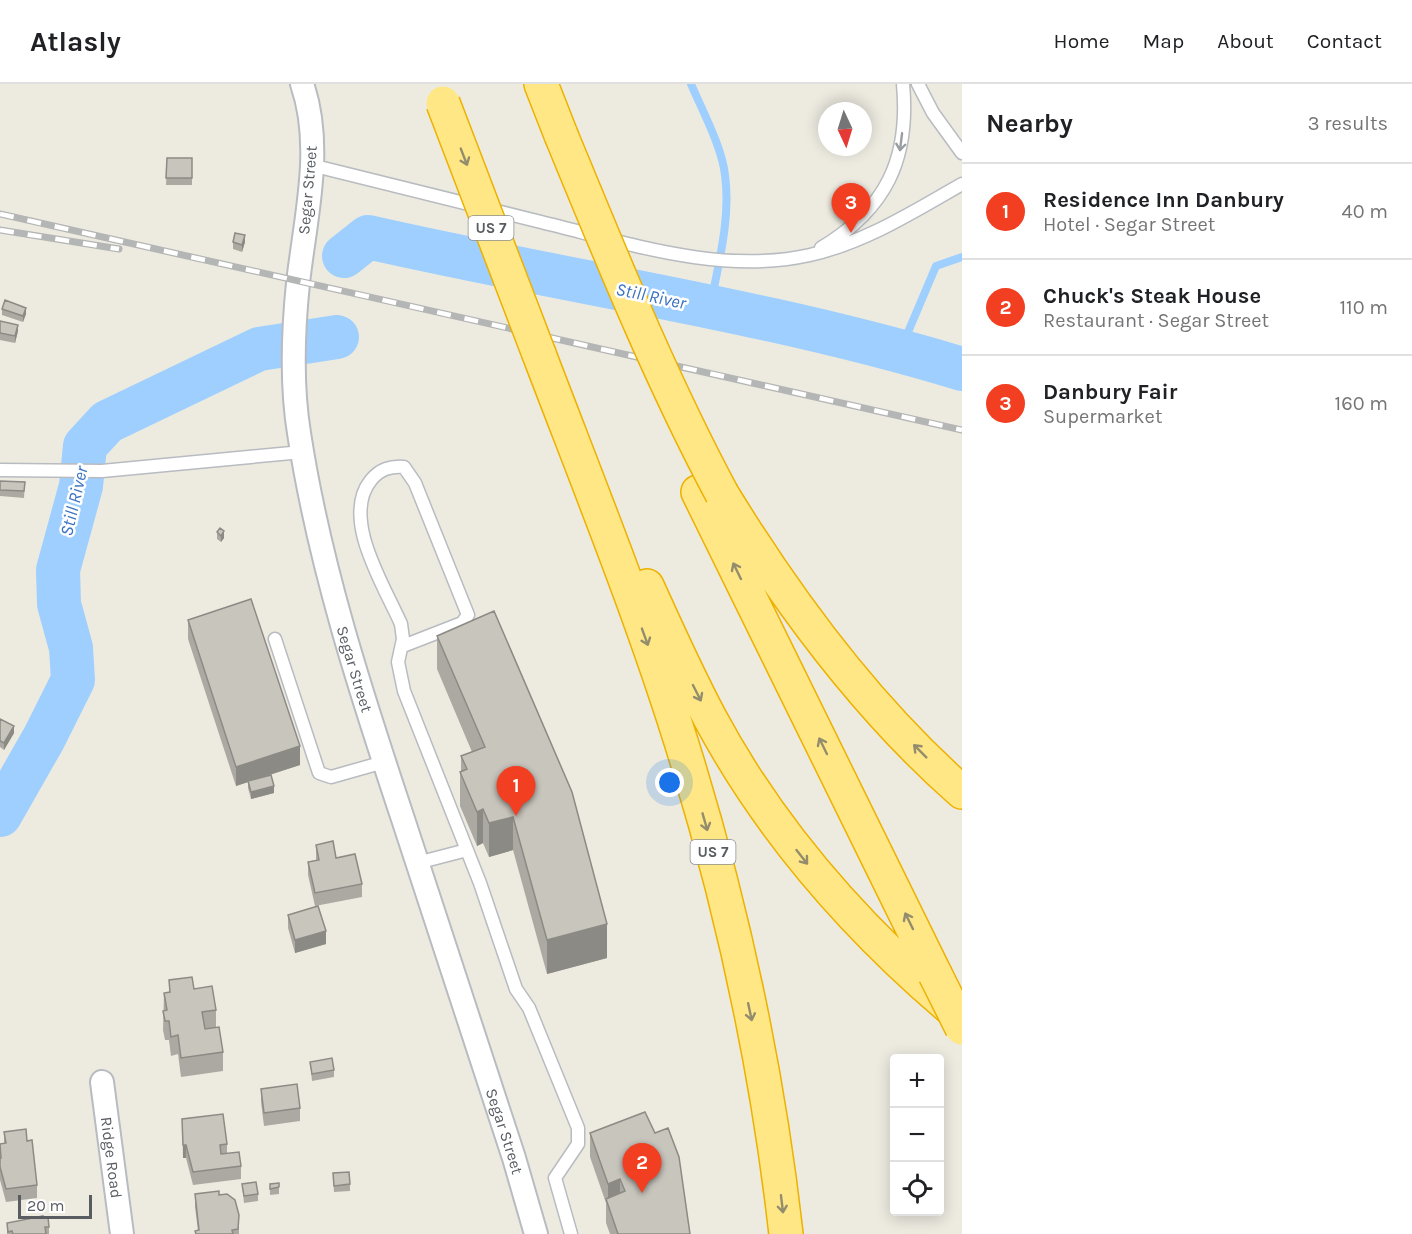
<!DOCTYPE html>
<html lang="en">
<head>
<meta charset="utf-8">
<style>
  :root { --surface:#fff; --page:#f6f6f6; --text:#202124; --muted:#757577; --line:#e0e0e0; --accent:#f23e21 }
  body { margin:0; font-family:Karla,sans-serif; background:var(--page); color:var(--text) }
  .controls { position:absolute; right:18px; bottom:18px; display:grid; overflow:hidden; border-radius:6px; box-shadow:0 3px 15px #0003 }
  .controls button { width:54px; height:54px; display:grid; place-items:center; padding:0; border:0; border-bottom:2px solid var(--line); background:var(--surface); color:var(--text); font:30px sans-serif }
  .compass { position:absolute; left:818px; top:18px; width:54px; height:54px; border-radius:50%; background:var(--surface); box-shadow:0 3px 15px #0003; rotate:176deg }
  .scale { position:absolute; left:18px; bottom:15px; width:74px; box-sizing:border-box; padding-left:6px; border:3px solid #595d62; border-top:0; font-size:16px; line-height:21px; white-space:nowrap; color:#595d62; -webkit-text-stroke:4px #fff; paint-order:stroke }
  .you { position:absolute; left:670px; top:699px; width:21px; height:21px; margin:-15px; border:4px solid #fff; border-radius:50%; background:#1a73e8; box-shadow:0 0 0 9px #1a73e833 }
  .badge { display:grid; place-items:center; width:39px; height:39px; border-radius:50%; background:var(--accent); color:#fff; font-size:20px; font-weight:700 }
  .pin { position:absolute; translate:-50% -50px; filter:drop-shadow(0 2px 3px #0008) }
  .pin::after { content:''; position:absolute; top:32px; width:21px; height:18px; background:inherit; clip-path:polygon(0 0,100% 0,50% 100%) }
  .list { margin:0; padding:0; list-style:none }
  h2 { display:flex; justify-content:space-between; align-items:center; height:78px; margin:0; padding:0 24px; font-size:26px }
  h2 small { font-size:20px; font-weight:400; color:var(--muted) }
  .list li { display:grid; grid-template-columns:39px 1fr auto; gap:18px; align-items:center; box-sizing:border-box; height:96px; padding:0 24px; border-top:2px solid var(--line) }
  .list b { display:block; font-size:22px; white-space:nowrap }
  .list p { margin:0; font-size:20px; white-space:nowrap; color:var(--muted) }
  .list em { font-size:20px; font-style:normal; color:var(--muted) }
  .icon { flex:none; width:33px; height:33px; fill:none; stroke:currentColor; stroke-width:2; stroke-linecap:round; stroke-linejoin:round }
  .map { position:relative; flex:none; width:962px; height:1150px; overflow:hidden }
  header { display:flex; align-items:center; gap:36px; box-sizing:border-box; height:84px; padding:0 30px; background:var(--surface); border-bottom:2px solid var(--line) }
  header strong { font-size:28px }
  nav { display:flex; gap:33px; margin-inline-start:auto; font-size:21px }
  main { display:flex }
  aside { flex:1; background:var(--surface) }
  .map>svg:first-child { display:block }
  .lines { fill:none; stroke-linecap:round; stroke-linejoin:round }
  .stream { stroke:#9ecfff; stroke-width:8 }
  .river { stroke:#9ecfff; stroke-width:44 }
  .service-casing { stroke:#b8bbc0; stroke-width:15 }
  .minor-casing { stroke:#b8bbc0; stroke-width:26 }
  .motorway-casing { stroke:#edb100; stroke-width:36 }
  .service { stroke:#fff; stroke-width:12 }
  .minor { stroke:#fff; stroke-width:22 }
  .motorway { stroke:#ffe785; stroke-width:33 }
  .rail-casing { stroke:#b4b5b5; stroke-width:7 }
  .rail { stroke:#fff; stroke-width:4.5; stroke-dasharray:14; stroke-linecap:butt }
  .motorway-bridge-casing { stroke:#edb100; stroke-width:36; stroke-linecap:butt }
  .motorway-bridge { stroke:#ffe785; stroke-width:33 }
  .wall { fill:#aca9a3 }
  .shaded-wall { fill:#8c8a84 }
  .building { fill:#c8c5bd; stroke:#8c8a84; stroke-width:1.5 }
  .oneway { stroke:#9b9ea1 }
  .oneway2 { stroke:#938d6e }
  .labels { text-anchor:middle; stroke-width:5; stroke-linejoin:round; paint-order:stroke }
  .shield { fill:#fff; stroke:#8b8e91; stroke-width:1.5 }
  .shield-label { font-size:15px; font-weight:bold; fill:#595d62 }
  .street-label { font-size:16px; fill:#595d62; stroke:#fff }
  .water-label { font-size:18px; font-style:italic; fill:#3972c0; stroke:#fff }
</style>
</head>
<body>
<header>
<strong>Atlasly</strong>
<nav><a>Home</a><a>Map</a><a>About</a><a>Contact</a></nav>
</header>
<main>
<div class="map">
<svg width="962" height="1150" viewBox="0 0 962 1150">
  <rect width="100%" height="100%" fill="#edebe0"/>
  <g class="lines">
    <path class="stream" d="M 691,0 C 702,26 722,63 725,91 C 731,135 718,181 710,224
      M 900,267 L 936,182 L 962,173"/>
    <path class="river" d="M 344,172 L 368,153 C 565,198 768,226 962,285
      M 0,731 L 44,654 L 73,596 L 71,564 L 59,520 L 58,486 L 81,402 L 85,362 L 107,338 L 259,265 L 337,253"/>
    <g class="service-casing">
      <path id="service" d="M 918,0 L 933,29 L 962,69
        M 311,81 C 388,100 465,119 541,138 C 628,159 720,191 810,171 C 866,158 913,128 962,100
        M 821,164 C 886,125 910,75 903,0
        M 0,386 L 102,387 L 302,368
        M 275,555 L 319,689 L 331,693 L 384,678
        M 403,562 L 462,539 L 468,531 L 415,399 L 404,383 C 390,382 380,385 371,396 C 340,434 385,503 401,540 L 403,555 L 398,578 L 404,607 L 480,799 L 516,905 L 529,924 L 578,1044 L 578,1060 L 555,1094 L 571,1150
        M 417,779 L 467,766"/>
    </g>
    <g class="minor-casing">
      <g id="minor">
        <path id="s1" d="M 302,0 C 324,63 305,135 298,199 C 293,248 291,300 299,349 C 319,480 361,609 403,735 C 440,848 477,961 514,1074 L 536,1150"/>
        <path id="s2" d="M 102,998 L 122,1150"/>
      </g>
    </g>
    <g class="motorway-casing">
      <path id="motorway" d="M 541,0 L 561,51
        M 539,270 C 590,404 645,539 687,677 C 734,831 768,990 786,1150
        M 698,408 L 935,890
        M 722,410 C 788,518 866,624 962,708
        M 647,502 C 667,546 687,591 710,634 C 771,748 856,844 954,927"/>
    </g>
    <use href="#service" class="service"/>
    <use href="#minor" class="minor"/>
    <use href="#motorway" class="motorway"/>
    <g class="rail-casing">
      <path id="rail" d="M 0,130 L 962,346
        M 0,146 L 119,165"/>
    </g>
    <use href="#rail" class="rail"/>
    <g class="motorway-bridge-casing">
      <path id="motorway-bridge" d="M 443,19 L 539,270
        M 561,51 C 611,172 660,294 722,410
        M 935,890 L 962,944"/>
    </g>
    <use href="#motorway-bridge" class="motorway-bridge"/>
  </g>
  <path class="wall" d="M 167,74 L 192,74 L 192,101 L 166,101 Z
    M 233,158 L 245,158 L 242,168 L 233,165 Z
    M 2,225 L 26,230 L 23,238 L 2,231 Z
    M 0,237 L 18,247 L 15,259 L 0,256 Z
    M 0,397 L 25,398 L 24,414 L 0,412 Z
    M 217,448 L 224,454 L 221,458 L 217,455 Z
    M 188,536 L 300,681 L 259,694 L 274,709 L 251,715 L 248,704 L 248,698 L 236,702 L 188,555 Z
    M 437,552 L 607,874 L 547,890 L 513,766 L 489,773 L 483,759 L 477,762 L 460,722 L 460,688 L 461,688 L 461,672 L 472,668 L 437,585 Z
    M 0,635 L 14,649 L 4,666 L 0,663 Z
    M 316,761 L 336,774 L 362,800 L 362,813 L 315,822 L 308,791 L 308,778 L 316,776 Z
    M 288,831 L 326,860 L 295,869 L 288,844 Z
    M 169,896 L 194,905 L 216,926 L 216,943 L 223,968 L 223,987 L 181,993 L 178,970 L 171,972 L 169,956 L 165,956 L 163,946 L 164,909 L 169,908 Z
    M 310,978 L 334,986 L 334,993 L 312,997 Z
    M 261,1005 L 300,1024 L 300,1037 L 264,1042 L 261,1018 Z
    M 182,1035 L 227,1060 L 227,1069 L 241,1082 L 241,1095 L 193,1101 L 186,1074 L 183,1074 Z
    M 4,1048 L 27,1057 L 37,1101 L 37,1114 L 6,1118 L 0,1096 L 0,1060 L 4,1060 Z
    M 590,1049 L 690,1150 L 610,1150 L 606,1139 L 606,1119 L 590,1073 Z
    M 333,1089 L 350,1100 L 350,1107 L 334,1108 Z
    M 242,1100 L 258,1110 L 258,1117 L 244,1119 Z
    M 270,1100 L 279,1103 L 279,1110 L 270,1111 Z
    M 195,1110 L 219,1111 L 239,1131 L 239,1150 L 195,1150 L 195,1147 L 198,1147 L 195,1123 Z
    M 43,1134 L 49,1143 L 49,1150 L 7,1150 L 7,1139 Z"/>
  <path class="shaded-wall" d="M 245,151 L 245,158 L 242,168 L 242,161 Z
    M 26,224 L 26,230 L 23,238 L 23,232 Z
    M 18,241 L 18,247 L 15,259 L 15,252 Z
    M 224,447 L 224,454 L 221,458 L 221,452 Z
    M 14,642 L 14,649 L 4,666 L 4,659 Z
    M 300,662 L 300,681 L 236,702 L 236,683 Z
    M 274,702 L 274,709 L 251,715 L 251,708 Z
    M 483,725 L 483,759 L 477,762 L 477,728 Z
    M 513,733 L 513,766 L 489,773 L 489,739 Z
    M 607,840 L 607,874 L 547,890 L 547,856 Z
    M 326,847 L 326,860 L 295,869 L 295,856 Z
    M 183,1061 L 186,1061 L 186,1074 L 183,1074 Z
    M 620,1095 L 620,1120 L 608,1120 L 608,1100 Z"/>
  <path class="building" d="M 167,74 L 192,74 L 192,94 L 166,94 Z
    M 235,149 L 245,151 L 242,161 L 233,158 Z
    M 5,216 L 26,224 L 23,232 L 2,225 Z
    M 0,237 L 18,241 L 15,252 L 0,249 Z
    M 0,397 L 25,398 L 24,407 L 0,406 Z
    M 220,444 L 224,447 L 221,452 L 217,448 Z
    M 251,515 L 300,662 L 236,683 L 188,536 Z
    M 494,527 L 572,708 L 607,840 L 547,856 L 513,733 L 489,739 L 483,725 L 477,728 L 460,688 L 467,685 L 461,672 L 485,663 L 437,552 Z
    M 0,635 L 14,642 L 4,659 L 0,657 Z
    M 271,691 L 274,702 L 251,708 L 248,697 Z
    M 333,757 L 336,774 L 355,770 L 362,800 L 315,809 L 308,778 L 319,776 L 316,761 Z
    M 318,822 L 326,847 L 295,856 L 288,831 Z
    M 192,893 L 194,905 L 212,902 L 216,926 L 202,928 L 205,945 L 219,943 L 223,968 L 181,974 L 178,951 L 171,953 L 169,937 L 165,937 L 163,927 L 167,926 L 164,909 L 170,908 L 169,896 Z
    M 332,974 L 334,986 L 312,990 L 310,978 Z
    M 297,1000 L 300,1024 L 264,1029 L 261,1005 Z
    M 645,1028 L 655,1049 L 668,1044 L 679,1073 L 690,1150 L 618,1150 L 606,1115 L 625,1107 L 620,1095 L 608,1100 L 590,1049 Z
    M 223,1030 L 227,1060 L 220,1061 L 221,1070 L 239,1068 L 241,1082 L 193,1088 L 186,1061 L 183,1061 L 182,1035 Z
    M 26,1045 L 27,1057 L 32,1056 L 37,1101 L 6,1105 L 0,1083 L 0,1074 L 1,1074 L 0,1060 L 6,1059 L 4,1048 Z
    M 349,1088 L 350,1100 L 334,1102 L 333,1089 Z
    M 256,1098 L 258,1110 L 244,1112 L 242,1100 Z
    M 279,1099 L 279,1103 L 270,1105 L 270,1100 Z
    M 219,1107 L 219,1111 L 227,1110 L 235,1116 L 239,1131 L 238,1145 L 232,1146 L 233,1150 L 196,1150 L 195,1147 L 199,1146 L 195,1110 Z
    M 43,1132 L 43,1134 L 48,1133 L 49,1143 L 45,1143 L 46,1150 L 13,1150 L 12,1147 L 8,1148 L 7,1139 Z"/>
  <defs><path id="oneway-shaft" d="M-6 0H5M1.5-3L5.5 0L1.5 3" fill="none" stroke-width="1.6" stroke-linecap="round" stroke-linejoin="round" transform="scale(1.5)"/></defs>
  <use class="oneway" href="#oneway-shaft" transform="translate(901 58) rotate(97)"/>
  <g class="oneway2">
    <use href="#oneway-shaft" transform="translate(464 73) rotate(69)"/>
    <use href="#oneway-shaft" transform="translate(737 487) rotate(-116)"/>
    <use href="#oneway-shaft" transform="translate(645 553) rotate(70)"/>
    <use href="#oneway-shaft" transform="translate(697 609) rotate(63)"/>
    <use href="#oneway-shaft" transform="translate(823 662) rotate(-116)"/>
    <use href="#oneway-shaft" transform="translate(920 667) rotate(-135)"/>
    <use href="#oneway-shaft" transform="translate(705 738) rotate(74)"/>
    <use href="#oneway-shaft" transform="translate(802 773) rotate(52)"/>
    <use href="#oneway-shaft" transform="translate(909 837) rotate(-116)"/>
    <use href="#oneway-shaft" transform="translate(750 928) rotate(78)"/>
    <use href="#oneway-shaft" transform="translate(782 1120) rotate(83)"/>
  </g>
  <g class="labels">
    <g class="shield">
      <rect x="468.5" y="132" width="45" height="24" rx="4.5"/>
      <rect x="690.5" y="756" width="45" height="24" rx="4.5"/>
    </g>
    <g class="shield-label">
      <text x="491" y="149">US 7</text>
      <text x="713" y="773">US 7</text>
    </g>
    <g class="street-label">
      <text transform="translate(307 106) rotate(-85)" y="6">Segar Street</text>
      <text dy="6" stroke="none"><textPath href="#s1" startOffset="594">Segar Street</textPath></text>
      <text dy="6" stroke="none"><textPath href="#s1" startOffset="1080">Segar Street</textPath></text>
      <text dy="6" stroke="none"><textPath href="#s2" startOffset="76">Ridge Road</textPath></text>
    </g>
    <g class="water-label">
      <text transform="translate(651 212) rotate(12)" y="6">Still River</text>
      <text transform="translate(74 417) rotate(-77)" y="6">Still River</text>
    </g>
  </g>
</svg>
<div class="controls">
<button>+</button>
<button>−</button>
<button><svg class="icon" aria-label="locate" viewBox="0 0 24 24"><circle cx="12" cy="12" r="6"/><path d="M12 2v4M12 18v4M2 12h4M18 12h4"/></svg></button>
</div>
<svg class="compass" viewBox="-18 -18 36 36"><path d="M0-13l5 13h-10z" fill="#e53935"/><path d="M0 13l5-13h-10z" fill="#757577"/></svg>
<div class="scale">20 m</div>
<div class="you"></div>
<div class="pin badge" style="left:516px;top:732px">1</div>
<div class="pin badge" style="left:642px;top:1109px">2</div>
<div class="pin badge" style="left:851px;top:149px">3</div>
</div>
<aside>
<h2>Nearby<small>3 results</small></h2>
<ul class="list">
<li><span class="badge">1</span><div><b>Residence Inn Danbury</b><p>Hotel · Segar Street</p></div><em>40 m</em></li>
<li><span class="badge">2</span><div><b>Chuck's Steak House</b><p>Restaurant · Segar Street</p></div><em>110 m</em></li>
<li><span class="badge">3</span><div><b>Danbury Fair</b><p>Supermarket</p></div><em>160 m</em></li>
</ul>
</aside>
</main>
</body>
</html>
